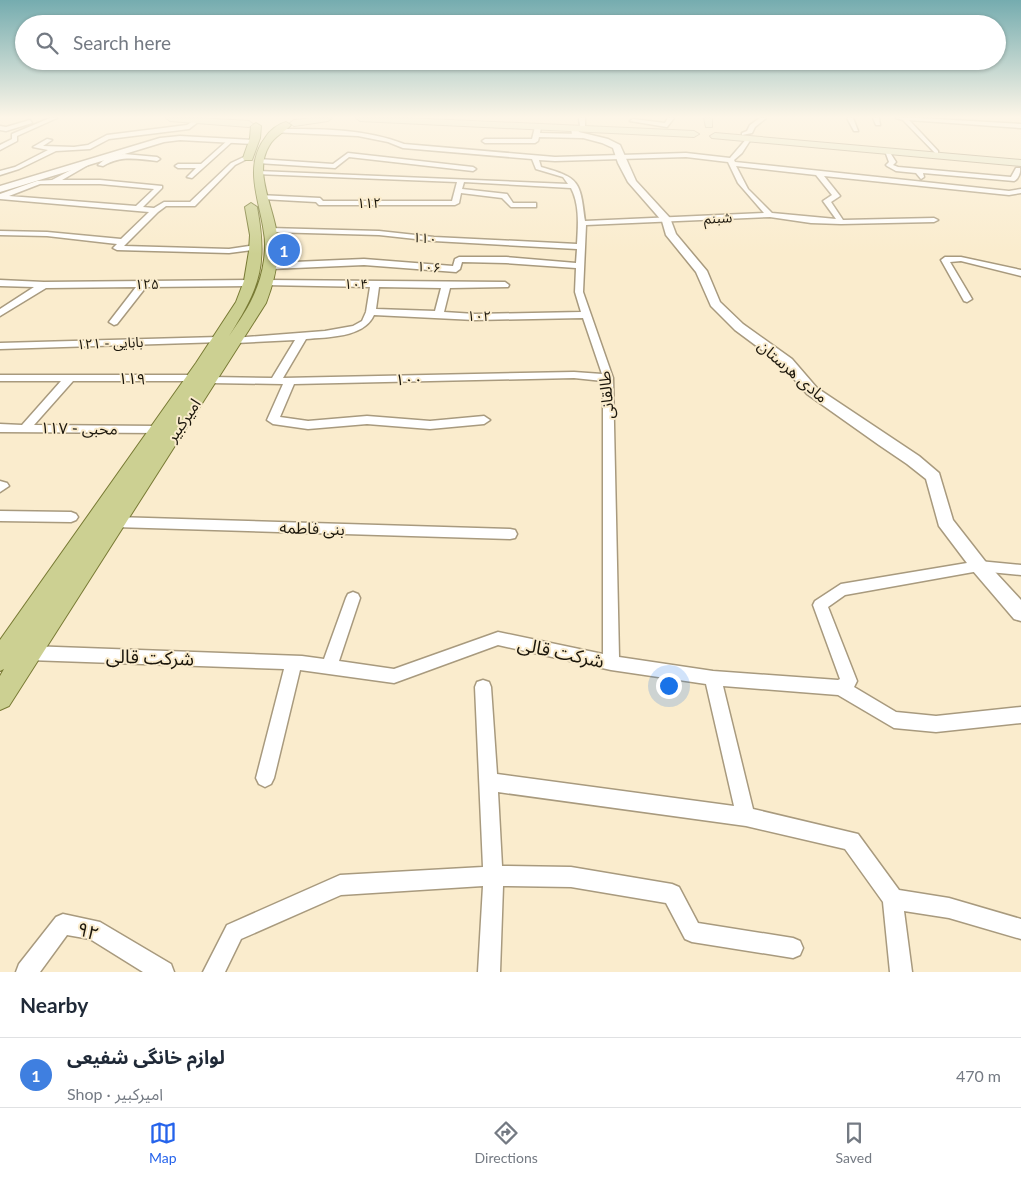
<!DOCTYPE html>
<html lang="en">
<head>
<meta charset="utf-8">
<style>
  :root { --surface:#fff; --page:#f6f6f7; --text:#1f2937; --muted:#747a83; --line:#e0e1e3; --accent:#2563eb }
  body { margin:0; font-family:Lato,"Noto Sans Arabic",sans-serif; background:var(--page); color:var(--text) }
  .you { position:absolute; left:668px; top:685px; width:18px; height:18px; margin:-12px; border:4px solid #fff; border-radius:50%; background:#1a73e8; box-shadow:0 0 0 8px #1a73e833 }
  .badge { display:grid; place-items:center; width:32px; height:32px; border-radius:50%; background:var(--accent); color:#fff; font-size:16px; font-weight:700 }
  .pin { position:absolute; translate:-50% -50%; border:2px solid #fff; box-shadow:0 1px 5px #0006 }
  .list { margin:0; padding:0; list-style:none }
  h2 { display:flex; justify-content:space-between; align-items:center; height:65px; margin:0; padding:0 20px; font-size:21px }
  h2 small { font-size:16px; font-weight:400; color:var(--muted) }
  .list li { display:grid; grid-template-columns:32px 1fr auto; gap:15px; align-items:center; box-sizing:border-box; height:70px; padding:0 20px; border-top:1px solid var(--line) }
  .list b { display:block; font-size:19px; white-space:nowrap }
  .list p { margin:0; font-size:16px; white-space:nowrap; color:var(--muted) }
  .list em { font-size:16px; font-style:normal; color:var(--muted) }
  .icon { flex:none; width:28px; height:28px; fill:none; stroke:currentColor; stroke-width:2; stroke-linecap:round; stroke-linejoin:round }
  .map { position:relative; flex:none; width:1021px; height:972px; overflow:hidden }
  .search { position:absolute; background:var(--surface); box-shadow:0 1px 4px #0004; left:15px; right:15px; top:15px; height:55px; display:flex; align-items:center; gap:12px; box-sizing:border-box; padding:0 18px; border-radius:28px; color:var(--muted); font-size:19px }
  .sheet { height:135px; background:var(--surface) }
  nav { display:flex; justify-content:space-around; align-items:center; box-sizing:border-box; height:70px; border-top:1px solid var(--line); background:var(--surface); font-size:14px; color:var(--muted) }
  nav a { display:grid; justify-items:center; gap:2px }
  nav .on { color:var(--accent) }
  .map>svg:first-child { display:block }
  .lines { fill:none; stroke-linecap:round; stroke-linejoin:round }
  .minor-casing { stroke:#a89a7e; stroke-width:3 }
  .tertiary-casing { stroke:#a89a7e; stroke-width:3 }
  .secondary-casing { stroke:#a89a7e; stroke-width:2 }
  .primary-casing { stroke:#787a34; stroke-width:2 }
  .minor { fill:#fff; fill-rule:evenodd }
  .tertiary { fill:#fff; fill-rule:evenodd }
  .secondary { fill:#e6e7c8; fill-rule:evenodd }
  .primary { fill:#ccd092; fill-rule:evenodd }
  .labels { text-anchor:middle; stroke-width:4; stroke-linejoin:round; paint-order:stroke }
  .far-street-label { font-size:14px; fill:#1c170c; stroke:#faeccd }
  .street-label { font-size:16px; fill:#1c170c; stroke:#faeccd }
  .near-street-label { font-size:19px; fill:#1c170c; stroke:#faeccd }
</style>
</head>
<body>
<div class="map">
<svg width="1021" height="972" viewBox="0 0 1021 972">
  <rect width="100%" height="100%" fill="#faeccd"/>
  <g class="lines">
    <g class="minor-casing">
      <path id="minor" d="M 50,118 L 57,118 L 17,136 L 17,141 L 0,150 L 0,145 L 12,139 L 12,134 Z
        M 579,118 L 585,118 L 585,127 L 580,126 Z
        M 668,118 L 674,118 L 667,127 L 630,121 L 633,119 L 665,123 Z
        M 760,118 L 766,118 L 755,127 L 752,133 L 742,135 L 742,133 L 747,131 L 750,125 Z
        M 847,118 L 853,118 L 858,131 L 854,131 Z
        M 873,118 L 879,118 L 880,125 L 876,125 Z
        M 896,118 L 919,118 L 1021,124 L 1021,128 L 909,120 L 938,151 L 938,153 L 936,154 L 903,120 Z
        M 196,119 L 198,122 L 189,129 L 109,139 L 90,149 L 56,151 L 19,169 L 0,175 L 0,171 L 15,167 L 48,150 L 33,147 L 47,139 L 52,140 L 43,146 L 74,147 L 88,145 L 107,135 L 187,125 Z
        M 30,120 L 32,123 L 6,131 L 0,130 L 0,126 L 6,127 Z
        M 538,125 L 541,127 L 540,133 L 582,134 L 585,136 L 582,138 L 539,137 L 538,141 L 535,143 L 485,143 L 482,141 L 485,139 L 532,139 L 535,127 Z
        M 274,129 C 318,129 363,128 404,144 L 555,157 L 686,153 L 730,158 L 748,137 L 751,139 L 742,153 L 734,160 L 735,162 L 1009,191 L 1021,189 L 1021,193 L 1009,195 L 824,176 L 840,196 L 831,202 L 843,220 L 934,218 L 938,220 L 934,222 L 841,224 L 811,223 L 770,217 L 586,225 L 583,292 L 613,378 L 619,657 L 713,671 L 838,680 L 840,679 L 813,605 L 815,601 L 841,584 L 979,561 L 1021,565 L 1021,575 L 979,571 L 845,595 L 828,607 L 857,681 L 854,687 L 896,712 L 936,716 L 1021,707 L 1021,723 L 936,732 L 894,728 L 838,695 L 723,686 L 753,809 L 858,834 L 899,890 L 949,898 L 1021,919 L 1021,939 L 949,918 L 904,911 L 912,972 L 890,972 L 883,902 L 845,849 L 746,826 L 498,792 L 502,866 L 571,867 L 672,884 L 679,887 L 698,923 L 793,938 L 800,941 L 803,948 L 800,955 L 793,958 L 692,942 L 685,939 L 666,903 L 571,887 L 503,886 L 500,972 L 478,972 L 483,886 L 341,895 L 241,939 L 225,972 L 203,972 L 227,925 L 340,875 L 483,867 L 475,687 L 477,682 L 483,680 L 489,682 L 491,687 L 497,774 L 734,806 L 706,684 L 611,670 L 498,645 L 394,683 L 300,670 L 274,778 L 271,784 L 265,787 L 259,784 L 256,778 L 284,669 L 29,660 L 23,658 L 21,653 L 23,648 L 29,646 L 302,656 L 324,659 L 346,598 L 348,594 L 353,592 L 358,594 L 360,598 L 339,661 L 394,669 L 498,632 L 603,654 L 603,381 L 574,378 L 294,384 L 280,417 L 308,421 L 367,416 L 430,421 L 484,416 L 490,420 L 484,424 L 430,429 L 367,424 L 308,429 L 273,424 L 267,420 L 283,384 L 210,383 L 205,380 L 210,377 L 272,378 L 295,340 L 236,343 L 233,342 L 233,338 L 325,331 L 353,326 L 362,321 L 366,312 L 370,287 L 264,285 L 263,283 L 267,280 L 505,282 L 509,285 L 508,287 L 450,288 L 444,312 L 475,314 L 581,312 L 575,292 L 576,268 L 506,263 L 462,262 L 460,269 L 456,272 L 364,265 L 271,269 L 267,266 L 271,263 L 364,259 L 453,266 L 455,259 L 459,257 L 506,257 L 576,263 L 577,249 L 434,241 L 379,235 L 269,232 L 265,230 L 269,228 L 379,231 L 434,237 L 577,244 C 578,226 580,205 571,188 L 464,182 L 462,189 L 507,194 L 513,203 L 536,203 L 536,207 L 511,207 L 502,198 L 461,193 L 459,203 L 455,205 L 319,205 L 316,202 L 262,199 L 258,197 L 259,195 L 320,198 L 323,201 L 452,201 L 457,182 L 256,174 L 255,173 L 258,171 L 568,184 L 563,177 L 536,169 L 532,159 L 403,148 L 388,142 L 358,136 L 272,132 ZM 686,157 L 728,162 L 738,183 L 764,213 L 585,221 C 580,181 580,178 541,167 L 539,160 L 555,161 ZM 736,166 L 816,175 L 832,195 L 823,201 L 836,219 L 772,213 L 748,189 ZM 379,287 L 441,288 L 435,311 L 376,309 ZM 374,315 L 475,320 L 583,318 L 602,374 L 574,372 L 283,378 L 306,339 C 327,337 364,338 374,315 Z
        M 228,140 L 233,141 L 192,178 L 187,177 L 196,168 L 178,168 L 175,166 L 178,164 L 201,164 Z
        M 885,151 L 889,151 L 896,162 L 893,165 L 898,167 L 1011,177 L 1016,168 L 1020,168 C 1021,172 1018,180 1014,181 L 923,173 L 924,177 L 921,179 L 916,173 L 896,171 L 887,166 L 886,165 L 889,162 Z
        M 348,153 L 473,167 L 476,169 L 473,171 L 349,157 L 335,168 L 258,163 L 255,161 L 258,159 L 333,164 Z
        M 124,154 L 157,157 L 160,159 L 157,161 C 136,159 122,155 103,166 L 98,165 L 104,160 L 102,159 L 102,157 Z
        M 246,156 L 251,157 L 235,165 L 195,206 L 166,206 L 158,212 L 124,246 L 229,249 L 256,245 L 260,247 L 259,249 L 229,253 L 117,250 L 113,248 L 117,244 L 47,236 L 0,235 L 0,231 L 47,232 L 121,239 L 149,212 L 0,199 L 0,194 L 37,181 L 52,180 L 90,160 L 95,161 L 62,180 L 100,180 L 162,186 L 162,188 L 143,207 L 154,208 L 164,202 L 190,202 L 231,163 ZM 40,184 L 100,184 L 154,189 L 136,206 L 9,196 Z
        M 961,257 L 1021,270 L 1021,276 L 961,261 L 950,262 L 972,299 L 967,302 L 964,301 L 941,260 L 945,257 Z
        M 0,280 L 44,282 L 251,280 L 255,283 L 251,286 L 146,287 L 117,324 L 114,325 L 109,322 L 136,287 L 46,288 L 0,316 L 0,309 L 34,287 L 0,286 Z
        M 219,337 L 222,338 L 222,342 L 0,349 L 0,343 Z
        M 0,375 L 194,375 L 199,378 L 194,381 L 73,381 L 34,425 L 158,426 L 162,427 L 164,430 L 162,433 L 0,432 L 0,424 L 22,425 L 61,381 L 0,381 Z
        M 0,481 L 7,483 L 9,486 L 0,492 Z
        M 0,511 L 71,512 L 76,514 L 78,517 L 76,520 L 71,522 L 0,521 Z
        M 115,517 L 510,529 L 515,530 L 517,534 L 515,538 L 510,539 L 115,527 L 110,525 L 108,522 L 110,519 Z
        M 63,914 L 100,922 L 171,964 L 174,972 L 143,972 L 90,939 L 67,935 L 40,972 L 16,972 L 19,964 L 56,917 Z"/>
    </g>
    <g class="tertiary-casing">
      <path id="tertiary" d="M 571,127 L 577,127 L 579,132 L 608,139 L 620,145 L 636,181 L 670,218 L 676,234 L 707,271 L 720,302 L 743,324 L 792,359 L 817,388 L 919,456 L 939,473 L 953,520 L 985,561 L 1021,600 L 1021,621 L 1014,619 L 973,571 L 939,526 L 926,479 L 907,464 L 879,445 L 807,394 L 782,365 L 735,330 L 711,306 L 696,272 L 666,235 L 662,221 L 628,182 L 618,163 L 613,148 L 602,143 L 572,135 Z
        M 180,136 L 253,140 L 257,142 L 253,144 L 180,140 L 164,142 L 0,192 L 0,186 L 160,138 Z"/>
    </g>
    <g class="secondary-casing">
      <path id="secondary" d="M 166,118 L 199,118 L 249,121 L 253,124 L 249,127 L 170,121 Z
        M 313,118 L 332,118 L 328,121 L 294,126 L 290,123 L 294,120 Z
        M 356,118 L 406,118 L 694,131 L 699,134 L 694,137 L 360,121 Z
        M 704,118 L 712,118 L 712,127 L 706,127 Z
        M 715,133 L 1021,160 L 1021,166 L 712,138 L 710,136 Z"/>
    </g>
    <g class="primary-casing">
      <path id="primary" d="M 286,122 L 291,125 C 284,133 274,136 269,146 C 253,172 274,208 277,235 C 280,259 274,282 266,303 L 9,706 L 0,710 L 0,676 L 4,669 L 0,671 L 0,640 L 196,363 L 236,302 L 244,281 L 249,251 L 250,235 L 245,207 L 251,203 L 257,207 C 268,265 260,287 229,336 C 246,312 260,290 264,260 C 265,251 266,242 264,233 C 260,201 243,167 265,138 C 269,131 278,124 286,122 Z
        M 256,123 L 261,126 L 260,138 L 252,160 L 244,160 L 243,158 L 250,138 L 251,126 Z"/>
    </g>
    <use href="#minor" class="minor"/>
    <use href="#tertiary" class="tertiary"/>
    <use href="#secondary" class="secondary"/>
    <use href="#primary" class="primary"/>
  </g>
  <linearGradient id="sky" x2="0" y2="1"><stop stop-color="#75acaf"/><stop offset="0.46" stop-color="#fdf6e8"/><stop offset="1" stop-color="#fdf6e8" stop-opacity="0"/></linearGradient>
  <rect width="1021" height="254" fill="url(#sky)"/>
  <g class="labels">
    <g class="far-street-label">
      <text x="369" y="208">۱۱۲</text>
      <text transform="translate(718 218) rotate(-3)" y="5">شبنم</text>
      <text transform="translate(425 238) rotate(6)" y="5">۱۱۰</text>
      <text transform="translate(429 267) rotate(5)" y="5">۱۰۶</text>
      <text transform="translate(147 284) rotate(-1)" y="5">۱۲۵</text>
      <text transform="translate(356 284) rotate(1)" y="5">۱۰۴</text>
      <text transform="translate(479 316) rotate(1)" y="5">۱۰۲</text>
      <text transform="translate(110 343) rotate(-2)" y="5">بابایی - ۱۲۱</text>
    </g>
    <g class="street-label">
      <text transform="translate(793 371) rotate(41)" y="6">مادی هرستان</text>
      <text x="132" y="384">۱۱۹</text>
      <text transform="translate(409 379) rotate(-1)" y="6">۱۰۰</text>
      <text transform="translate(606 395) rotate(-95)" y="6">طالقانی</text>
      <text transform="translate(183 420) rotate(-56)" y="6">امیرکبیر</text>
      <text transform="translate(79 428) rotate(1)" y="6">محبی - ۱۱۷</text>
      <text transform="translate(312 528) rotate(2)" y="6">بنی فاطمه</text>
    </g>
    <g class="near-street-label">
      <text transform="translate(561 652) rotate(12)" y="7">شرکت قالی</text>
      <text transform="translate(150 657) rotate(2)" y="7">شرکت قالی</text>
      <text transform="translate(88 931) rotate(19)" y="7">۹۲</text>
    </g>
  </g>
</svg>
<div class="you"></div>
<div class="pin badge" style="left:284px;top:250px;background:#3f7fe0">1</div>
<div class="search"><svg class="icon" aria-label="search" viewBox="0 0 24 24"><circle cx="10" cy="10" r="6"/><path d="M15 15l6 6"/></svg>Search here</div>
</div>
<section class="sheet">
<h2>Nearby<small></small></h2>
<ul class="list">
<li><span class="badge" style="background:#3f7fe0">1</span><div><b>لوازم خانگی شفیعی</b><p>Shop · امیرکبیر</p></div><em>470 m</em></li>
</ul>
</section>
<nav>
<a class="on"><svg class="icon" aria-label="map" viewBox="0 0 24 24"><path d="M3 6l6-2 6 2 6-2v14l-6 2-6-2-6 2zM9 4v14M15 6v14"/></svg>Map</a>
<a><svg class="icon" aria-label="directions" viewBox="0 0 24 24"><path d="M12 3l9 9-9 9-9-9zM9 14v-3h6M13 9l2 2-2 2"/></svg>Directions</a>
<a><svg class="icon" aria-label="saved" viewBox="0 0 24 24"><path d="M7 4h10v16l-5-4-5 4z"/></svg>Saved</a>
</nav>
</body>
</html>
